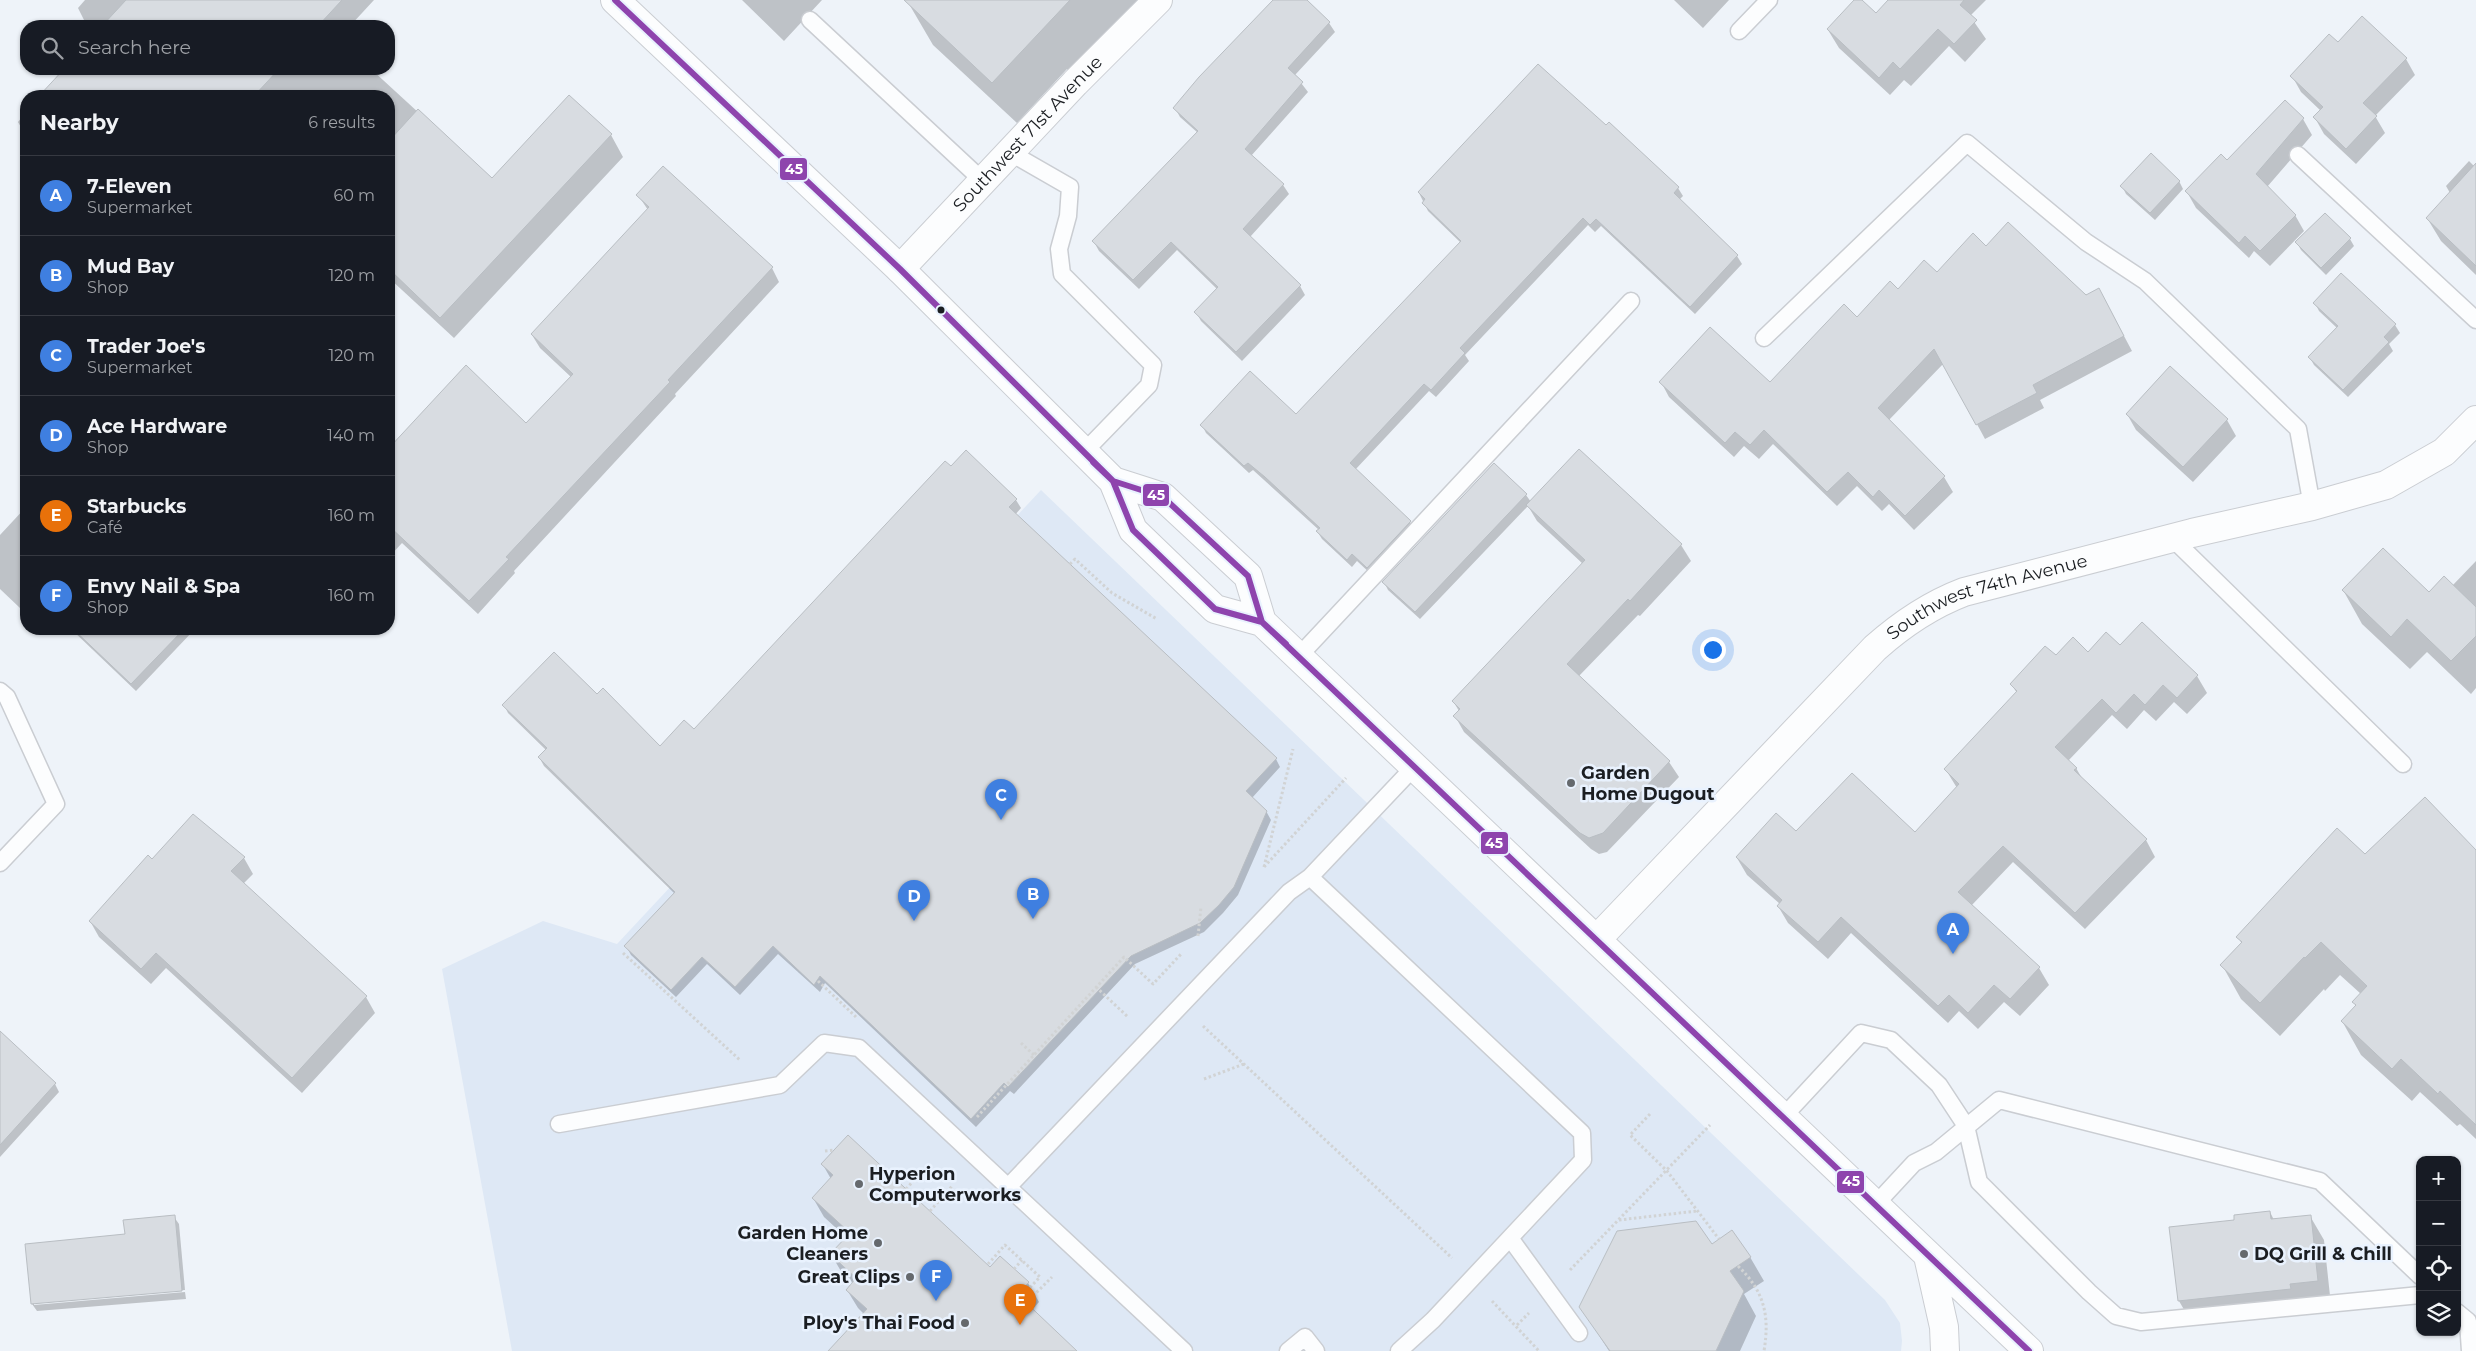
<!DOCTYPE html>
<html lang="en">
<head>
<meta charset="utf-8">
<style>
  :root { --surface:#171b24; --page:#20242c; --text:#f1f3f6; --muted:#9ea1a6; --line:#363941; --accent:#65696d }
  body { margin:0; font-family:Montserrat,sans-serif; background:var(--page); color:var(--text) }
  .controls { position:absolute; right:15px; bottom:15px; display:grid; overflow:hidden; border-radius:10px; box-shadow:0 1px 4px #0004 }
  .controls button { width:45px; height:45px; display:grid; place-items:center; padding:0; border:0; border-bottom:1px solid var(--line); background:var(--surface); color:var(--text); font:25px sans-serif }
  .you { position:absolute; left:1712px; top:649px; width:18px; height:18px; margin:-12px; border:4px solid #fff; border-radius:50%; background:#1a73e8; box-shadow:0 0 0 8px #1a73e833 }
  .badge { display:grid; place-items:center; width:32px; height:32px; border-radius:50%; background:var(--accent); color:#fff; font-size:16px; font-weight:700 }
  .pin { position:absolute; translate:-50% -41px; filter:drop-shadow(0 1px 2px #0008) }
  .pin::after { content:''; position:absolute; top:26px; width:18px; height:15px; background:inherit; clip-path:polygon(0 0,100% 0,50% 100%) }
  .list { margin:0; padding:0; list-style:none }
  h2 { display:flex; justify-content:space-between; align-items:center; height:65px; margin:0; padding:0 20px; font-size:21px }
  h2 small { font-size:16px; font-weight:400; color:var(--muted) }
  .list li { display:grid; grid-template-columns:32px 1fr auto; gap:15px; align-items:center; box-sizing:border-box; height:80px; padding:0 20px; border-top:1px solid var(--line) }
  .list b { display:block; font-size:19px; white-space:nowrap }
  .list p { margin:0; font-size:16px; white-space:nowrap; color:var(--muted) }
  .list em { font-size:16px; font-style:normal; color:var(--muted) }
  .icon { flex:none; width:28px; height:28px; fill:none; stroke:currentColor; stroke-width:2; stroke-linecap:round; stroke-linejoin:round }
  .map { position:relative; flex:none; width:2476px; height:1351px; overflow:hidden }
  .search { position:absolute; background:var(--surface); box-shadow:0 1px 4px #0004; left:20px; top:20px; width:375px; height:55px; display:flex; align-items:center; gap:12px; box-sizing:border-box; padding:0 18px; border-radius:20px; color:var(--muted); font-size:19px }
  .panel { position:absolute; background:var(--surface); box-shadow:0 1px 4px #0004; left:20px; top:90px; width:375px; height:545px; border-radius:20px }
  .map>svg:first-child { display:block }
  .built { fill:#dee8f5 }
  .shadow { fill:#0003 }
  .building { fill:#d8dce1; stroke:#b9bec3 }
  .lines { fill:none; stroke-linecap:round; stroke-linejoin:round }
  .lane-casing { stroke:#cacdd2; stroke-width:19 }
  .street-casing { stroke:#cacdd2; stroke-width:30 }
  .secondary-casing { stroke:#cacdd2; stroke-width:30 }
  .path { stroke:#d1d3d4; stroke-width:3; stroke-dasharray:2.5 2.5; stroke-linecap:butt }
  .lane { stroke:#fcfdfe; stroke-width:16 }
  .street { stroke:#fcfdfe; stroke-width:28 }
  .secondary { stroke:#fcfdfe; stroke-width:28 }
  .bus-1-casing { stroke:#e9f2fe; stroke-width:10 }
  .bus-1 { stroke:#8e44ad; stroke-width:6 }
  .bus-dot { fill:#1b1e22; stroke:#e9f2fe; stroke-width:2 }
  .poi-dot { fill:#65696d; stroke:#e9f2fe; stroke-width:2 }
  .labels { text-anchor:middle; stroke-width:5; stroke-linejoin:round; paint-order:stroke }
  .street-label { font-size:18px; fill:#1b1e22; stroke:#e9f2fe }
  .poi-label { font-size:18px; font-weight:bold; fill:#1b1e22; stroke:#e9f2fe; text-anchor:start }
  .line-badge { stroke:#e9f2fe; stroke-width:2 }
  .badge-label { font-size:14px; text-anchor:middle; font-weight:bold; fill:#fff }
</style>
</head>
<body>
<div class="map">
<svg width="2476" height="1351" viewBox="0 0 2476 1351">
  <rect width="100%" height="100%" fill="#eef3f9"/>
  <path class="built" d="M 1041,490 L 1885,1300 L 1900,1323 L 1902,1341 L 1901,1351 L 512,1351 L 442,969 L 543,921 L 617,944 Z"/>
  <path class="shadow" d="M 85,0 L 374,0 L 350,26 L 87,26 L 78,8 Z
    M 742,0 L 822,0 L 784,41 Z
    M 913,0 L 1139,0 L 1070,72 L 1067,69 L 1017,123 L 933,45 L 909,4 Z
    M 1275,0 L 1305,0 L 1329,23 L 1335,32 L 1295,75 L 1308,92 L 1251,156 L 1283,185 L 1289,194 L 1250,237 L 1300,286 L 1305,295 L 1242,361 L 1201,321 L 1196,312 L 1217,289 L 1177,250 L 1139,289 L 1099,251 L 1094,242 L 1198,133 L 1180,117 L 1175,108 Z
    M 1674,0 L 1729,0 L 1703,28 Z
    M 1856,0 L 1860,0 L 1877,15 L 1890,0 L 1986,0 L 1970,16 L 1986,39 L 1965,62 L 1949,46 L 1911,86 L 1904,80 L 1890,95 L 1839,48 L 1828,30 Z
    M 2406,59 L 2415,75 L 2375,116 L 2385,133 L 2356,164 L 2324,134 L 2315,118 L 2321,111 L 2301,92 L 2292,76 Z
    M 66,69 L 371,69 L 492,180 L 611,135 L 623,157 L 454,338 L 389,278 L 389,96 L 41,96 Z
    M 2285,102 L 2303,119 L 2312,135 L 2267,187 L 2295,215 L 2304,231 L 2270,266 L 2254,251 L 2249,258 L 2196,208 L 2187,192 L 2227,162 Z
    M 26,112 L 26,136 L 18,122 Z
    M 1606,127 L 1678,188 L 1683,196 L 1679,200 L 1737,256 L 1742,264 L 1695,314 L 1601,226 L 1595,232 L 1588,225 L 1465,355 L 1469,361 L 1436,397 L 1429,391 L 1355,470 L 1410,522 L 1415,530 L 1372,575 L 1357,561 L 1352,567 L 1322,539 L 1317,531 L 1319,530 L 1253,470 L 1249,473 L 1206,433 L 1202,425 L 1297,416 L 1461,243 L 1428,211 L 1419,193 Z
    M 2469,161 L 2476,168 L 2476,275 L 2441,241 L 2427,218 L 2450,193 L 2446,186 Z
    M 2179,181 L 2183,189 L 2155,220 L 2126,194 L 2122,186 Z
    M 638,195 L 772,268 L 779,282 L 675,394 L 676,396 L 514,571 L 515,573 L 478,614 L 402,543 L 390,556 L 389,554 L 389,446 L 390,448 L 526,425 L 571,377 L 540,348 L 532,335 L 648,210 Z
    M 2350,239 L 2354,246 L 2326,275 L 2301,250 L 2297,243 Z
    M 1987,248 L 2107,304 L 2132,351 L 2040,400 L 2044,408 L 1985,439 L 1944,363 L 1888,421 L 1944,477 L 1953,492 L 1914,530 L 1889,504 L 1882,511 L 1857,486 L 1837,506 L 1773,444 L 1759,459 L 1744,446 L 1734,457 L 1669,397 L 1661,382 L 1770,384 L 1898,290 Z
    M 2341,275 L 2395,325 L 2400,333 L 2389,344 L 2393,351 L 2348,397 L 2314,365 L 2310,358 L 2337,328 L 2319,311 L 2315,303 Z
    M 2127,414 L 2227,420 L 2236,436 L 2193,482 L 2136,430 Z
    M 1494,464 L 1526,495 L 1531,502 L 1681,545 L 1691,561 L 1640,616 L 1638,615 L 1579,676 L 1669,762 L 1679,777 L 1607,852 L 1599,854 L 1591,849 L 1464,732 L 1455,716 L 1459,711 L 1453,701 L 1583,564 L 1537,521 L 1528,506 L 1420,619 L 1388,590 L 1384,582 Z
    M 951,468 L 1016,500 L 1021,508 L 1015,515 L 1276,759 L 1280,767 L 1252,798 L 1266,811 L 1271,820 L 1238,895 L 1223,913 L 1204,932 L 1135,964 L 1014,1094 L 1010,1091 L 976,1127 L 825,983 L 820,992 L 778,954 L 740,995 L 707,964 L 676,997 L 631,955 L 626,946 L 675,894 L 544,766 L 539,757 L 546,750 L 508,713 L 504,705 L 597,696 L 660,748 L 694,731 Z
    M 26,507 L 26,602 L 20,608 L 0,589 L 0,535 Z
    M 2476,561 L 2476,688 L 2471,694 L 2427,652 L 2410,669 L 2362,624 L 2343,590 L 2429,593 L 2452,586 Z
    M 71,629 L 195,629 L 136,691 Z
    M 2120,646 L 2197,676 L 2207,693 L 2187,714 L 2174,702 L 2156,721 L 2144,710 L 2127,729 L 2112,715 L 2068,761 L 2076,768 L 2083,780 L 2146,840 L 2155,857 L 2085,929 L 2013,862 L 1971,906 L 2039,968 L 2049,985 L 2020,1016 L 2004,1002 L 1978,1029 L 1959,1011 L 1948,1023 L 1851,933 L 1828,959 L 1788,923 L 1778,906 L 1780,904 L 1747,875 L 1737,858 L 1796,833 L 1915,834 L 1957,788 L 1946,770 L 2017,693 L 2011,684 L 2056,657 L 2088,653 Z
    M 2476,852 L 2476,1139 L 2460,1124 L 2457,1126 L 2420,1092 L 2412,1101 L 2361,1055 L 2342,1021 L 2356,1006 L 2354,1002 L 2361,994 L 2340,975 L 2325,991 L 2324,989 L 2280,1036 L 2241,999 L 2222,965 L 2242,944 L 2238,937 L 2365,856 Z
    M 244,858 L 253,874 L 243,884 L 366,997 L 375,1013 L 302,1093 L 166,968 L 151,984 L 99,937 L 90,921 L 152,861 Z
    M 0,1033 L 55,1084 L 59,1092 L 0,1157 Z
    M 823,1165 L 990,1269 L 1000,1258 L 1028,1283 L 1039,1302 L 1032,1310 L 1076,1351 L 830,1351 L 864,1314 L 858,1308 L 847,1290 L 853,1283 L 842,1273 L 831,1254 L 847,1238 L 824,1217 L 813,1198 L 831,1179 Z
    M 2270,1212 L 2274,1220 L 2310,1216 L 2324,1240 L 2331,1305 L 2193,1325 L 2179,1301 L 2171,1228 L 2235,1221 Z
    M 174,1217 L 179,1224 L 185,1290 L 34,1302 L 34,1305 L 185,1292 L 186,1299 L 37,1311 L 32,1304 L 26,1245 L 126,1235 L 124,1221 Z
    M 1712,1246 L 1750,1257 L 1764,1281 L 1744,1294 L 1756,1316 L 1740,1351 L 1609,1351 L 1581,1307 Z"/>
  <path class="building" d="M 126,0 L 342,0 L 318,26 L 102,26 Z
    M 904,0 L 1070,0 L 992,83 Z
    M 1273,0 L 1307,0 L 1330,22 L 1288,68 L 1303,82 L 1245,149 L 1284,184 L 1243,229 L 1301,285 L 1236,352 L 1194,312 L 1218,287 L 1171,242 L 1133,280 L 1092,241 L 1198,131 L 1173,108 L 1199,77 Z
    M 1854,0 L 1862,0 L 1876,13 L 1888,0 L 1964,0 L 1960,5 L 1977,20 L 1954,44 L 1938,29 L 1900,69 L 1893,62 L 1879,78 L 1827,29 Z
    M 2362,16 L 2407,58 L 2363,103 L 2377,116 L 2346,149 L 2313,117 L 2323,107 L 2290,76 L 2329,34 L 2338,42 Z
    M 1538,64 L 1606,125 L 1609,122 L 1679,187 L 1674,193 L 1738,255 L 1690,307 L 1596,219 L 1590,225 L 1583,218 L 1460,348 L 1465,353 L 1431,390 L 1424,384 L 1350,463 L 1411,521 L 1367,568 L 1352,554 L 1347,560 L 1316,531 L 1320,528 L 1265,477 L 1248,463 L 1244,466 L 1200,425 L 1250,371 L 1296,414 L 1461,241 L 1422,203 L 1425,199 L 1418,192 Z
    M 64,69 L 279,69 L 254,96 L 39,96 Z
    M 569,95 L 612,134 L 440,318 L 389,269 L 389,141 L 418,109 L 492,178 Z
    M 2285,100 L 2304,118 L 2256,174 L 2296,215 L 2260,251 L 2245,236 L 2239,243 L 2185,191 L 2221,154 L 2227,160 Z
    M 2151,153 L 2180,181 L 2150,213 L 2120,186 Z
    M 2476,163 L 2476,266 L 2426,218 Z
    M 663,166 L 773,267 L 668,380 L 670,382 L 506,557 L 509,559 L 469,601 L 389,526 L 389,448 L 466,365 L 526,423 L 573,374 L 531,334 L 649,207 L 636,195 Z
    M 2325,213 L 2351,238 L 2321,268 L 2295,242 Z
    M 2008,222 L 2086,295 L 2099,288 L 2124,336 L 2033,385 L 2037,393 L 1976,425 L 1934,349 L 1878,408 L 1945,476 L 1905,516 L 1879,490 L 1873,497 L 1848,472 L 1827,492 L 1764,430 L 1750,445 L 1735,432 L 1725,443 L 1659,382 L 1710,327 L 1770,382 L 1844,304 L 1857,317 L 1890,281 L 1898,289 L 1924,260 L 1937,272 L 1973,233 L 1986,246 Z
    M 2341,273 L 2396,324 L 2384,337 L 2389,342 L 2343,390 L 2308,357 L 2338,326 L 2313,303 Z
    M 2170,366 L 2228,419 L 2183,467 L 2126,414 Z
    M 1579,449 L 1682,544 L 1630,601 L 1628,599 L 1567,664 L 1670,761 L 1603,833 L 1589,838 L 1580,833 L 1453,716 L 1460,709 L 1452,701 L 1585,560 L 1526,505 Z
    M 966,450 L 1017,499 L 1009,507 L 1277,758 L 1246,791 L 1267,811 L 1234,887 L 1219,905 L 1200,923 L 1131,956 L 1008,1087 L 1004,1083 L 971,1119 L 820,976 L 814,985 L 773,946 L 735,987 L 702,957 L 671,990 L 624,946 L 675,892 L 538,757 L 547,748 L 502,705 L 554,652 L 597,694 L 603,688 L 660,746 L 684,720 L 694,729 L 945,461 L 951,466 Z
    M 1494,463 L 1527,494 L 1415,612 L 1382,582 Z
    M 2383,548 L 2429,592 L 2444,576 L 2476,607 L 2476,636 L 2451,661 L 2407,619 L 2391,637 L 2342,590 Z
    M 2142,622 L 2198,675 L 2177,698 L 2163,685 L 2145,705 L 2134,694 L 2116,713 L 2102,699 L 2055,747 L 2077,768 L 2074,770 L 2147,839 L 2075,913 L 2003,846 L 1958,892 L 2040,967 L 2010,999 L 1994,985 L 1968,1013 L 1949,995 L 1938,1006 L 1841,917 L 1818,942 L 1777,906 L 1782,900 L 1736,857 L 1776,813 L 1796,831 L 1852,773 L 1915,832 L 1959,784 L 1944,769 L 2017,691 L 2010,684 L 2045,646 L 2056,655 L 2073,637 L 2088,652 L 2106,632 L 2120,645 Z
    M 73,629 L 184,629 L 131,684 Z
    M 2425,797 L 2476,850 L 2476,1125 L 2440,1091 L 2438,1094 L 2401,1059 L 2392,1069 L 2341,1021 L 2356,1005 L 2352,1002 L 2367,986 L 2321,942 L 2305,958 L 2304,957 L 2260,1003 L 2220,965 L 2242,942 L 2236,937 L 2337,828 L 2365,854 Z
    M 193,814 L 245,857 L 231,871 L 367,996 L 292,1078 L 156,953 L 141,969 L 89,921 L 148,855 L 152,859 Z
    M 0,1031 L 56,1083 L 0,1145 Z
    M 848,1135 L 990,1267 L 1000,1256 L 1029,1282 L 1018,1295 L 1077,1351 L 828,1351 L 867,1309 L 846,1290 L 856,1278 L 830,1254 L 850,1233 L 812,1198 L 833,1175 L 821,1164 Z
    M 2270,1211 L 2271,1219 L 2311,1215 L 2318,1281 L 2290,1284 L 2291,1289 L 2178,1301 L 2169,1227 L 2234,1220 L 2234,1215 Z
    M 175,1215 L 182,1291 L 31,1304 L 25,1244 L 125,1234 L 123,1220 Z
    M 1696,1221 L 1712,1244 L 1732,1230 L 1751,1257 L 1730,1271 L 1744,1291 L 1716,1351 L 1610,1351 L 1579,1307 L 1617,1231 Z"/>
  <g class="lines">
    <g class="lane-casing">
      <path id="lane" d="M 810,20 L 983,181
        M 1739,31 L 1769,0
        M 1009,152 L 1070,187 L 1068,216 L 1059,249 L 1062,274 L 1153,365 L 1149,385 L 1084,452
        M 2298,155 L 2476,320
        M 1764,338 L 1967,143 L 2086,242 L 2145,281 L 2298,429 L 2312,506
        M 2173,539 L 2403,764
        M 1299,656 L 1631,301
        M 0,691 L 7,697 L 56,804 L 0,863
        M 1310,877 L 1582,1133 L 1583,1160 L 1433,1320 L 1399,1351
        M 1783,1117 L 1861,1033 L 1891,1040 L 1939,1085 L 1966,1126 L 1979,1182 L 2089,1292 L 2116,1316 L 2141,1322 L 2420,1295
        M 559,1124 L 780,1085 L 824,1043 L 859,1048 L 1184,1351
        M 1008,1187 L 1289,892 L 1310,877 L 1415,766
        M 1875,1205 L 1914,1163 L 1936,1152 L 1999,1100 L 2320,1181 L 2420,1276
        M 1510,1238 L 1579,1333
        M 2457,1312 L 2468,1321 L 2470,1351
        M 1288,1351 L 1305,1337 L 1316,1351"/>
    </g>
    <g class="street-casing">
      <g id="street">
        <path id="s1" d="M 900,269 L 1075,83 L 1158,0"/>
        <path id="s2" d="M 1597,939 L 1875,648 C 1902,624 1930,605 1964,592 L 2192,533 L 2312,506 L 2386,485 L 2444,452 L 2476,420"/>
      </g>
    </g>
    <g class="secondary-casing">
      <path id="secondary" d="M 615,0 L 900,269 L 1113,481 L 1133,530 L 1215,609 L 1262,622 L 2029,1351
        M 1113,481 L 1163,497 L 1248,576 L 1262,622
        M 1928,1256 L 1944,1327 L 1945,1351"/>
    </g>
    <path class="path" d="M 1070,564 L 1075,559 L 1112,593 L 1157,619
      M 1264,867 L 1293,749
      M 1264,867 L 1346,778
      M 1198,936 L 1201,907
      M 623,953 L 741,1061
      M 818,981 L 856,1017
      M 1096,987 L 1128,1017
      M 1203,1026 L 1452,1258
      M 1021,1043 L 1034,1055
      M 1204,1079 L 1244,1064
      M 1650,1114 L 1630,1135 L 1667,1171 L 1719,1239
      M 977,1117 L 1124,957 L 1153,984 L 1182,953
      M 825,1151 L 834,1150
      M 906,1189 L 928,1165
      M 930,1211 L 953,1185
      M 1619,1220 L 1697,1211
      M 988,1264 L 1005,1245 L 1040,1277 L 1020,1298
      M 1738,1266 C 1764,1291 1770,1315 1764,1351
      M 1014,1269 L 1022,1260
      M 1570,1270 L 1710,1125
      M 1492,1301 L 1539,1351
      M 1026,1303 L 1052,1277
      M 1517,1325 L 1529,1313"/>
    <use href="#lane" class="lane"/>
    <use href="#street" class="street"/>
    <use href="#secondary" class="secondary"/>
    <g class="bus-1-casing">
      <path id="bus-1" d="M 615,0 L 900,269 L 1113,481 L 1163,497 L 1248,576 L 1262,622 L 2029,1351
        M 1093,462 L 1113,481 L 1133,530 L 1215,609 L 1262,622 L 1286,644"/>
    </g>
    <use href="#bus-1" class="bus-1"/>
  </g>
  <circle class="bus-dot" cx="941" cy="310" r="4.5"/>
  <g class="poi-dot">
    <circle cx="1571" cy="783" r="5"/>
    <circle cx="859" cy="1184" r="5"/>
    <circle cx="878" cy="1243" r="5"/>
    <circle cx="2244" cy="1254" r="5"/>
    <circle cx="910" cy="1277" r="5"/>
    <circle cx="965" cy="1323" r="5"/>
  </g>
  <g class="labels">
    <g class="street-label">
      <text dy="6" stroke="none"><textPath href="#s1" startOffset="186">Southwest 71st Avenue</textPath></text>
      <text dy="6" stroke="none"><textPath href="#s2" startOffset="528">Southwest 74th Avenue</textPath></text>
    </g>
    <g class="poi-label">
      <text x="1581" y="779">Garden<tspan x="1581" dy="21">Home Dugout</tspan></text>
      <text x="869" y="1180">Hyperion<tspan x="869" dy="21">Computerworks</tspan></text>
      <text x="868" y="1239" text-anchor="end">Garden Home<tspan x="868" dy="21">Cleaners</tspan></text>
      <text x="2254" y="1260">DQ Grill &amp; Chill</text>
      <text x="900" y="1283" text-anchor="end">Great Clips</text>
      <text x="955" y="1329" text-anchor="end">Ploy's Thai Food</text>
    </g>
  </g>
  <g class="line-badge">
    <rect x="779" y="157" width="29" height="24" rx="5" fill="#8e44ad"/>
    <rect x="1142" y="483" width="28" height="24" rx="5" fill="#8e44ad"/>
    <rect x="1480" y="831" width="29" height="24" rx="5" fill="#8e44ad"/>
    <rect x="1836" y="1170" width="29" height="24" rx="5" fill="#8e44ad"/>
  </g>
  <g class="badge-label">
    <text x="794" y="174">45</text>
    <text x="1156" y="500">45</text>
    <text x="1494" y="848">45</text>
    <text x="1851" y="1186">45</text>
  </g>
</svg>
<div class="controls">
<button>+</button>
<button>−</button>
<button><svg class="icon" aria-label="locate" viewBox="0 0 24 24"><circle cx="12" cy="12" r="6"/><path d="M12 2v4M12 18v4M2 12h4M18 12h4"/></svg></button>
<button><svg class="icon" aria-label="layers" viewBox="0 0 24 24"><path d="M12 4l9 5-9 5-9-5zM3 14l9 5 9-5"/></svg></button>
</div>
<div class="you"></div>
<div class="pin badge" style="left:1953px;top:954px;background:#3f7fe0">A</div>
<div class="pin badge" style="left:1033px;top:919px;background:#3f7fe0">B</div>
<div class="pin badge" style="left:1001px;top:820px;background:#3f7fe0">C</div>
<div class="pin badge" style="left:914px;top:921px;background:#3f7fe0">D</div>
<div class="pin badge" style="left:1020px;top:1325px;background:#e8710a">E</div>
<div class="pin badge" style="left:936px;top:1301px;background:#3f7fe0">F</div>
<div class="search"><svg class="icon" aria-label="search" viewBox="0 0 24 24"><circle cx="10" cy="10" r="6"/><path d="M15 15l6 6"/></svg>Search here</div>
<section class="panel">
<h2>Nearby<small>6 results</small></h2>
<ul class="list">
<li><span class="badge" style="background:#3f7fe0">A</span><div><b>7-Eleven</b><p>Supermarket</p></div><em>60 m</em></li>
<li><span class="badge" style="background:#3f7fe0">B</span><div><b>Mud Bay</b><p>Shop</p></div><em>120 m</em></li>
<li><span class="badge" style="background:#3f7fe0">C</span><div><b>Trader Joe's</b><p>Supermarket</p></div><em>120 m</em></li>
<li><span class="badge" style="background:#3f7fe0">D</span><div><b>Ace Hardware</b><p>Shop</p></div><em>140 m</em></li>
<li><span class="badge" style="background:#e8710a">E</span><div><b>Starbucks</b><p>Café</p></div><em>160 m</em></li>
<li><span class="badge" style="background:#3f7fe0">F</span><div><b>Envy Nail &amp; Spa</b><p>Shop</p></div><em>160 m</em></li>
</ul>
</section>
</div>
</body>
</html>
